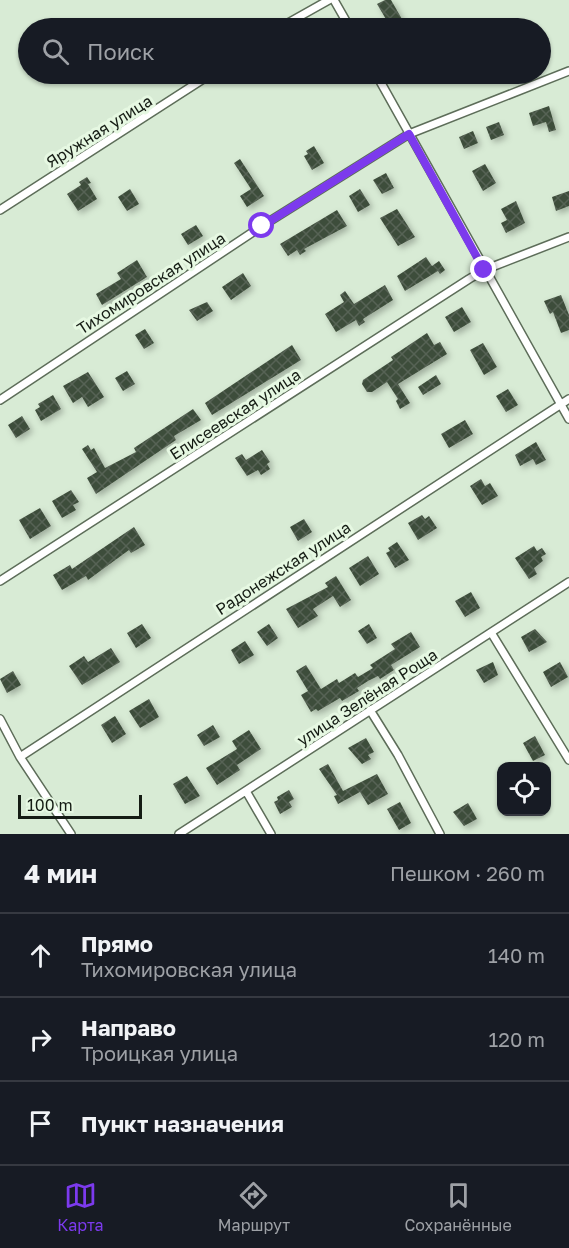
<!DOCTYPE html>
<html lang="ru">
<head>
<meta charset="utf-8">
<style>
  :root { --surface:#171b24; --page:#20242c; --text:#f1f3f6; --muted:#9ea1a6; --line:#363941; --accent:#7c3aed }
  body { margin:0; font-family:"Golos Text",sans-serif; background:var(--page); color:var(--text) }
  .controls { position:absolute; right:18px; bottom:18px; display:grid; overflow:hidden; border-radius:12px; box-shadow:0 2px 4px #0004 }
  .controls button { width:54px; height:54px; display:grid; place-items:center; padding:0; border:0; border-bottom:2px solid var(--line); background:var(--surface); color:var(--text); font:30px sans-serif }
  .scale { position:absolute; left:18px; bottom:15px; width:124px; box-sizing:border-box; padding-left:6px; border:3px solid #151c14; border-top:0; font-size:16px; line-height:21px; white-space:nowrap; color:#151c14; -webkit-text-stroke:4px #e6f8e2; paint-order:stroke }
  .stop { position:absolute; width:18px; height:18px; margin:-14px; border:4px solid #7c3aed; border-radius:50%; background:#fff }
  .stop.end { background:#7c3aed; border-color:#fff; box-shadow:0 2px 6px #0008 }
  .list { margin:0; padding:0; list-style:none }
  h2 { display:flex; justify-content:space-between; align-items:center; height:78px; margin:0; padding:0 24px; font-size:26px }
  h2 small { font-size:20px; font-weight:400; color:var(--muted) }
  .list li { display:grid; grid-template-columns:39px 1fr auto; gap:18px; align-items:center; box-sizing:border-box; height:84px; padding:0 24px; border-top:2px solid var(--line) }
  .list b { display:block; font-size:22px; white-space:nowrap }
  .list p { margin:0; font-size:20px; white-space:nowrap; color:var(--muted) }
  .list em { font-size:20px; font-style:normal; color:var(--muted) }
  .icon { flex:none; width:33px; height:33px; fill:none; stroke:currentColor; stroke-width:2; stroke-linecap:round; stroke-linejoin:round }
  .map { position:relative; flex:none; width:569px; height:834px; overflow:hidden }
  .search { position:absolute; background:var(--surface); box-shadow:0 2px 4px #0004; left:18px; right:18px; top:18px; height:66px; display:flex; align-items:center; gap:15px; box-sizing:border-box; padding:0 21px; border-radius:33px; color:var(--muted); font-size:22px }
  .sheet { height:330px; background:var(--surface) }
  nav { display:flex; justify-content:space-around; align-items:center; box-sizing:border-box; height:84px; border-top:2px solid var(--line); background:var(--surface); font-size:16px; color:var(--muted) }
  nav a { display:grid; justify-items:center; gap:3px }
  nav .on { color:var(--accent) }
  .map>svg:first-child { display:block }
  .building { fill:url(#building-cross-hatch); filter:url(#shadow) }
  .lines { fill:none; stroke-linecap:round; stroke-linejoin:round }
  .minor-casing { stroke:#5d6d59; stroke-width:10 }
  .minor { stroke:#fff; stroke-width:7 }
  .route { stroke:#7c3aed; stroke-width:8 }
  .labels { text-anchor:middle; stroke-width:6; stroke-linejoin:round; paint-order:stroke }
  .street-label { font-size:16px; fill:#151c14; stroke:#e6f8e2 }
</style>
</head>
<body>
<div class="map">
<svg width="569" height="834" viewBox="0 0 569 834">
  <defs>
    <pattern id="building-cross-hatch" width="8" height="8" patternUnits="userSpaceOnUse" patternTransform="scale(1.5)"><rect width="8" height="8" fill="#3e4d3b"/><path d="M0 0l8 8M0 8l8-8" fill="none" stroke="#576354"/></pattern>
    <filter id="shadow"><feDropShadow dx="3" dy="3" stdDeviation="3" flood-color="#0004"/></filter>
  </defs>
  <rect width="100%" height="100%" fill="#d8ebd5"/>
  <path class="building" d="M 385,0 L 391,0 L 402,19 L 390,26 L 377,4 Z
    M 549,106 L 556,130 L 549,132 L 546,122 L 533,126 L 529,113 Z
    M 499,122 L 504,135 L 491,140 L 486,127 Z
    M 473,131 L 478,143 L 464,149 L 459,137 Z
    M 314,146 L 324,163 L 312,170 L 304,156 L 308,154 L 306,151 Z
    M 240,159 L 264,196 L 247,207 L 240,196 L 251,189 L 234,163 Z
    M 485,164 L 496,183 L 483,191 L 472,171 Z
    M 386,173 L 394,188 L 382,194 L 373,180 Z
    M 87,177 L 91,183 L 88,184 L 97,199 L 78,211 L 67,194 L 81,185 L 79,182 Z
    M 130,189 L 139,204 L 127,211 L 118,197 Z
    M 360,189 L 370,205 L 358,212 L 349,196 Z
    M 569,191 L 569,206 L 556,211 L 552,197 Z
    M 516,201 L 525,223 L 506,233 L 501,223 L 507,220 L 501,209 Z
    M 397,209 L 415,237 L 398,246 L 380,218 Z
    M 337,210 L 347,226 L 304,249 L 306,251 L 300,255 L 297,250 L 288,256 L 280,244 Z
    M 196,225 L 203,236 L 188,245 L 181,234 Z
    M 426,257 L 432,266 L 439,261 L 445,270 L 440,274 L 438,271 L 405,291 L 397,276 Z
    M 137,260 L 147,277 L 102,305 L 96,294 L 121,279 L 117,273 Z
    M 243,273 L 251,286 L 231,300 L 222,287 Z
    M 385,285 L 393,300 L 363,319 L 365,322 L 359,326 L 356,320 L 336,332 L 325,314 L 344,302 L 340,295 L 345,291 L 354,304 Z
    M 561,295 L 569,315 L 569,330 L 561,333 L 553,312 L 550,314 L 544,301 Z
    M 207,302 L 213,311 L 197,321 L 189,310 Z
    M 462,307 L 471,322 L 454,332 L 445,317 Z
    M 145,329 L 154,343 L 144,349 L 135,335 Z
    M 427,333 L 434,345 L 440,342 L 447,354 L 398,384 L 410,403 L 400,409 L 396,401 L 398,399 L 387,382 L 372,392 L 367,392 L 362,384 L 363,380 L 393,360 L 391,357 Z
    M 483,343 L 497,367 L 484,375 L 470,350 Z
    M 292,345 L 301,360 L 212,415 L 205,403 Z
    M 127,371 L 135,384 L 123,391 L 115,378 Z
    M 88,372 L 104,397 L 88,407 L 82,397 L 73,403 L 63,386 Z
    M 436,375 L 441,384 L 423,395 L 418,387 Z
    M 508,389 L 518,405 L 506,412 L 496,396 Z
    M 53,395 L 61,409 L 41,421 L 35,410 L 40,407 L 38,404 Z
    M 193,409 L 201,420 L 174,436 L 176,440 L 96,494 L 87,478 L 97,472 L 82,449 L 88,445 L 91,450 L 94,448 L 105,468 L 136,452 L 134,448 Z
    M 22,416 L 30,429 L 16,438 L 8,425 Z
    M 465,420 L 473,434 L 449,448 L 441,434 Z
    M 536,442 L 546,460 L 536,465 L 533,459 L 520,466 L 515,455 Z
    M 262,450 L 270,462 L 267,464 L 270,469 L 261,475 L 258,470 L 247,476 L 235,458 L 242,454 L 246,460 Z
    M 481,479 L 485,486 L 490,483 L 498,496 L 482,505 L 470,486 Z
    M 71,490 L 79,502 L 73,505 L 76,510 L 62,518 L 52,501 Z
    M 40,508 L 51,526 L 30,539 L 19,520 Z
    M 422,515 L 425,519 L 429,516 L 437,528 L 418,540 L 408,523 Z
    M 304,519 L 312,532 L 298,541 L 290,527 Z
    M 134,527 L 145,545 L 131,553 L 129,550 L 88,580 L 86,576 L 62,590 L 53,575 L 70,565 L 72,569 Z
    M 397,542 L 409,560 L 395,568 L 386,553 L 390,551 L 388,548 Z
    M 534,546 L 537,551 L 542,548 L 546,554 L 541,557 L 543,561 L 534,568 L 537,574 L 529,579 L 515,558 Z
    M 368,556 L 379,574 L 360,586 L 349,568 Z
    M 336,576 L 351,600 L 340,607 L 333,596 L 313,609 L 318,616 L 298,628 L 286,609 L 328,587 L 325,583 Z
    M 471,592 L 480,608 L 465,617 L 455,601 Z
    M 142,624 L 151,638 L 136,648 L 127,633 Z
    M 269,624 L 278,638 L 267,646 L 257,632 Z
    M 369,624 L 377,638 L 367,644 L 358,631 Z
    M 535,629 L 547,642 L 529,652 L 521,637 Z
    M 411,632 L 420,647 L 391,665 L 394,670 L 380,679 L 378,676 L 368,681 L 357,688 L 359,691 L 342,701 L 340,698 L 318,711 L 316,709 L 311,712 L 301,695 L 308,691 L 296,671 L 306,665 L 321,689 L 337,679 L 339,683 L 355,673 L 358,677 L 373,668 L 370,665 L 395,649 L 391,644 Z
    M 245,641 L 254,655 L 239,664 L 231,650 Z
    M 111,648 L 120,662 L 82,685 L 69,666 L 84,656 L 88,662 Z
    M 493,662 L 498,675 L 484,683 L 476,670 Z
    M 560,662 L 568,677 L 551,687 L 543,672 Z
    M 13,671 L 21,685 L 7,693 L 0,679 Z
    M 149,699 L 159,717 L 140,728 L 129,711 Z
    M 115,716 L 126,734 L 112,743 L 101,725 Z
    M 213,725 L 220,737 L 204,746 L 197,735 Z
    M 249,730 L 261,749 L 237,765 L 240,770 L 217,785 L 206,768 L 237,749 L 232,741 Z
    M 535,736 L 545,755 L 533,761 L 523,743 Z
    M 366,738 L 374,752 L 368,755 L 371,759 L 362,764 L 348,748 Z
    M 328,764 L 343,791 L 377,774 L 388,794 L 368,805 L 360,792 L 338,804 L 334,796 L 337,795 L 319,769 Z
    M 187,776 L 200,796 L 185,804 L 173,784 Z
    M 289,790 L 294,799 L 289,802 L 292,807 L 280,814 L 274,802 L 278,800 L 277,797 Z
    M 400,802 L 411,823 L 399,830 L 387,809 Z
    M 468,803 L 477,819 L 464,826 L 453,812 Z"/>
  <g class="lines">
    <g class="minor-casing">
      <path id="minor" d="M 334,0 L 350,28
        M 279,28 L 329,0
        M 376,74 L 569,419
        M 0,210 L 211,74
        M 0,400 L 262,226 L 409,134 L 569,71
        M 0,581 L 469,279 L 484,270 L 569,237
        M 492,634 L 569,760
        M 370,710 L 398,755 L 440,834
        M 0,719 L 20,757 L 71,834
        M 20,757 L 569,399
        M 246,791 L 271,834
        M 179,834 L 569,582"/>
    </g>
    <use href="#minor" class="minor"/>
  </g>
  <g class="lines">
    <path class="route" d="M 262,226 L 409,134 L 484,270"/>
  </g>
  <g class="labels">
    <g class="street-label">
      <text transform="translate(99 131) rotate(-32)" y="6">Яружная улица</text>
      <text transform="translate(151 283) rotate(-33)" y="6">Тихомировская улица</text>
      <text transform="translate(235 414) rotate(-33)" y="6">Елисеевская улица</text>
      <text transform="translate(283 568) rotate(-33)" y="6">Радонежская улица</text>
      <text transform="translate(367 697) rotate(-33)" y="6">улица Зелёная Роща</text>
    </g>
  </g>
</svg>
<div class="controls">
<button><svg class="icon" aria-label="locate" viewBox="0 0 24 24"><circle cx="12" cy="12" r="6"/><path d="M12 2v4M12 18v4M2 12h4M18 12h4"/></svg></button>
</div>
<div class="scale">100 m</div>
<div class="stop" style="left:262px;top:226px"></div>
<div class="stop end" style="left:484px;top:270px"></div>
<div class="search"><svg class="icon" aria-label="search" viewBox="0 0 24 24"><circle cx="10" cy="10" r="6"/><path d="M15 15l6 6"/></svg>Поиск</div>
</div>
<section class="sheet">
<h2>4 мин<small>Пешком · 260 m</small></h2>
<ul class="list">
<li><svg class="icon" aria-label="ahead" viewBox="0 0 24 24"><path d="M12 20V5M6 11l6-6 6 6"/></svg><div><b>Прямо</b><p>Тихомировская улица</p></div><em>140 m</em></li>
<li><svg class="icon" aria-label="right" viewBox="0 0 24 24"><path d="M7 20v-9h11M14 6l5 5-5 5"/></svg><div><b>Направо</b><p>Троицкая улица</p></div><em>120 m</em></li>
<li><svg class="icon" aria-label="arrive" viewBox="0 0 24 24"><path d="M6 21V4h12l-3 4 3 4H6"/></svg><div><b>Пункт назначения</b></div></li>
</ul>
</section>
<nav>
<a class="on"><svg class="icon" aria-label="map" viewBox="0 0 24 24"><path d="M3 6l6-2 6 2 6-2v14l-6 2-6-2-6 2zM9 4v14M15 6v14"/></svg>Карта</a>
<a><svg class="icon" aria-label="directions" viewBox="0 0 24 24"><path d="M12 3l9 9-9 9-9-9zM9 14v-3h6M13 9l2 2-2 2"/></svg>Маршрут</a>
<a><svg class="icon" aria-label="saved" viewBox="0 0 24 24"><path d="M7 4h10v16l-5-4-5 4z"/></svg>Сохранённые</a>
</nav>
</body>
</html>
